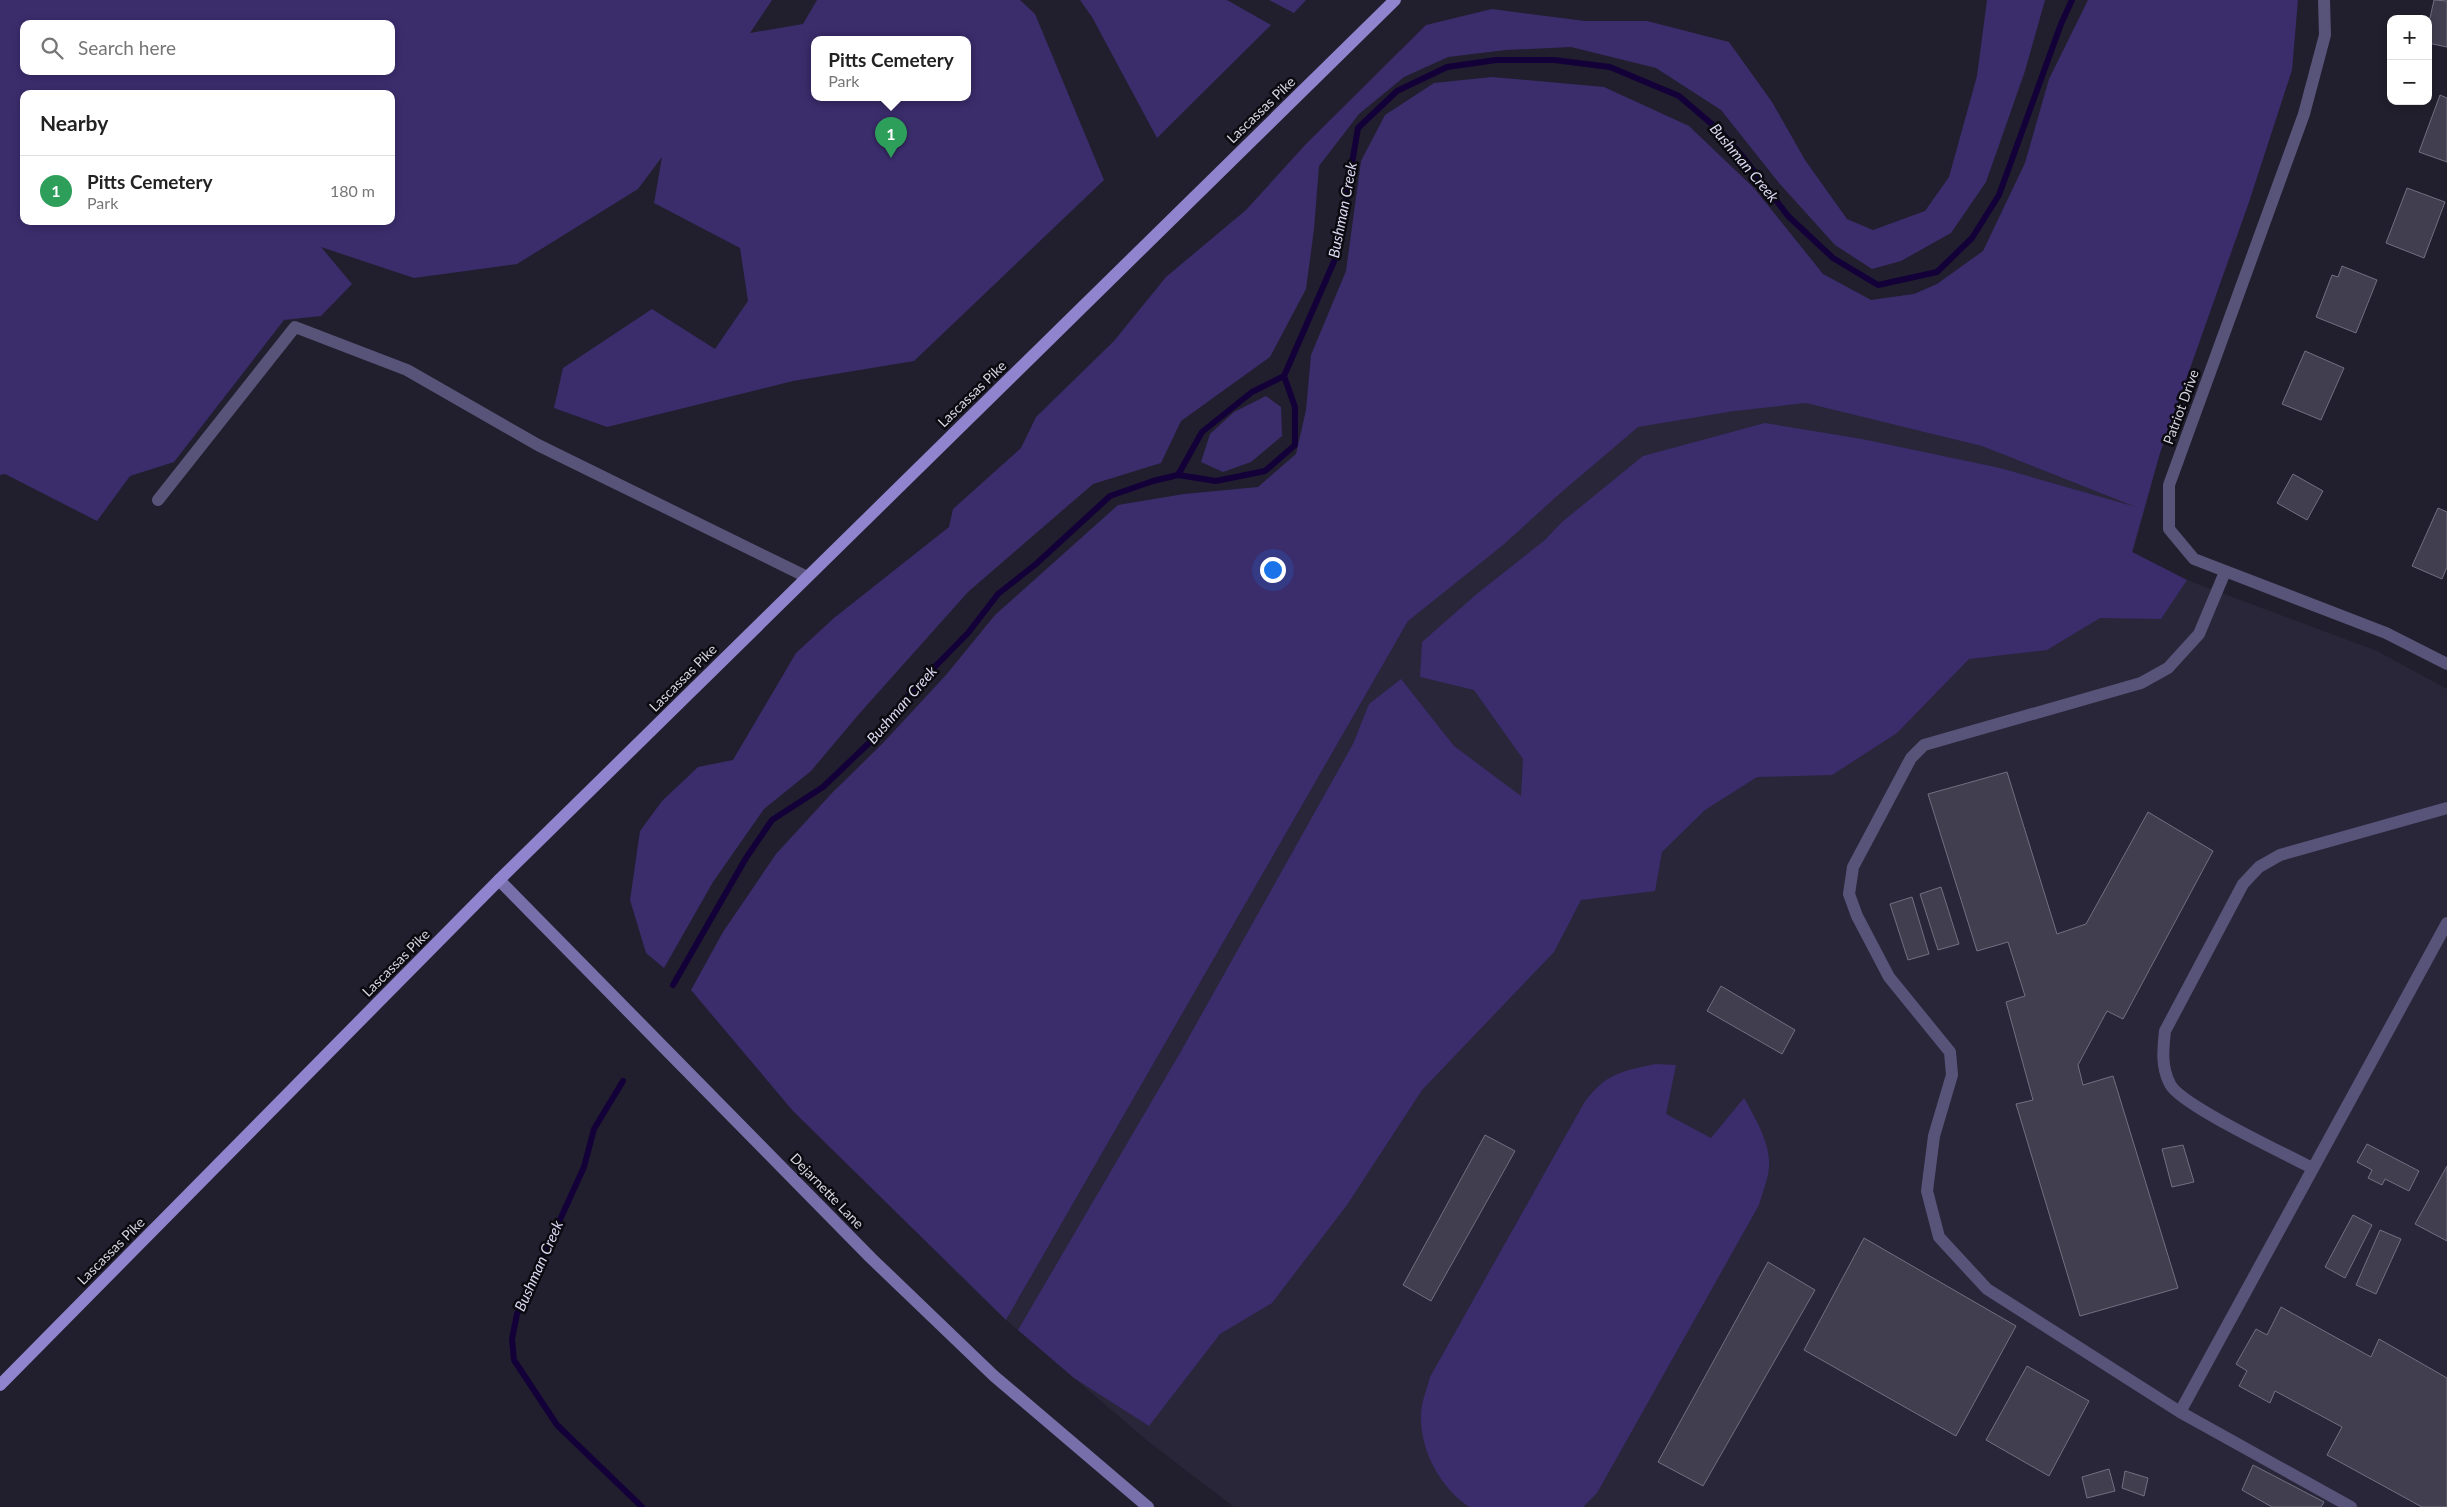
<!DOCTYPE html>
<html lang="en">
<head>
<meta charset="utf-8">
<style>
  :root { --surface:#fff; --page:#f2f2f2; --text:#222; --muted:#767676; --line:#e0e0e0; --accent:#0f766e }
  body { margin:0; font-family:Lato,sans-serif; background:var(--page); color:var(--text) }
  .controls { position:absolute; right:15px; top:15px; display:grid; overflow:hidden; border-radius:10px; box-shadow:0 2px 8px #0003 }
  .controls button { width:45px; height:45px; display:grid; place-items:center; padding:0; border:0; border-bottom:1px solid var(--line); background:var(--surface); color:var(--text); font:25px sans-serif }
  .you { position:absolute; left:1272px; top:569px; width:18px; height:18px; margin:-12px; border:4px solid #fff; border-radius:50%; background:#1a73e8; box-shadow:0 0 0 8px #1a73e833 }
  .badge { display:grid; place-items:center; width:32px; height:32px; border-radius:50%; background:var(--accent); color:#fff; font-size:16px; font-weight:700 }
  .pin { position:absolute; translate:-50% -41px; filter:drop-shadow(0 1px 2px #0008) }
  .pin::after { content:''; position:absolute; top:26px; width:18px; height:15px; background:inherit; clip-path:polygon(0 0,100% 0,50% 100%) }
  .popup { position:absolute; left:811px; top:36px; width:160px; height:65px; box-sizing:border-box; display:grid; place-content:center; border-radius:10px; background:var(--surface); filter:drop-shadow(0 1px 4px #0005); font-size:16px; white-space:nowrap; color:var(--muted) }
  .popup b { font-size:19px; color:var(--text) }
  .popup::after { content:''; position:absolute; left:50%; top:100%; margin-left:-10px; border:10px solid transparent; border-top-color:var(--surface) }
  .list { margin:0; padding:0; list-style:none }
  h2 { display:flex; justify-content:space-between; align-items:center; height:65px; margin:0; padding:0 20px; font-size:21px }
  h2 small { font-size:16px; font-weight:400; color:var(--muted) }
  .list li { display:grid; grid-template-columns:32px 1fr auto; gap:15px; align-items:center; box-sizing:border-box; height:70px; padding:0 20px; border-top:1px solid var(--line) }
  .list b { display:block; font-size:19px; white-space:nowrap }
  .list p { margin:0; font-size:16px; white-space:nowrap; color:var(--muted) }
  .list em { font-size:16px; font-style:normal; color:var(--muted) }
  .icon { flex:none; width:28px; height:28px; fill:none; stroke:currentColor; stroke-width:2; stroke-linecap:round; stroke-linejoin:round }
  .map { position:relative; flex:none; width:2447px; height:1507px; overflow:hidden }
  .search { position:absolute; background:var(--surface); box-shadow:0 2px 8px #0003; left:20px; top:20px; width:375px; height:55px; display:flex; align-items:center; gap:12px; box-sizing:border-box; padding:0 18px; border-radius:10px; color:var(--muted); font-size:19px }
  .panel { position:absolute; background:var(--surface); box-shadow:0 2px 8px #0003; left:20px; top:90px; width:375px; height:135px; border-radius:10px }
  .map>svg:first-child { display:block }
  .built { fill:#29263a }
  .green { fill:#3b2c6c; fill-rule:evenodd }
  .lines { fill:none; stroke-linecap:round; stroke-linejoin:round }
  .stream { stroke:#140039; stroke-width:6 }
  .building { fill:#413f4f; stroke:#716f81 }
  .service { stroke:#585378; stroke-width:12 }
  .minor { stroke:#585378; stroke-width:12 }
  .secondary { stroke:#776fa9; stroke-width:12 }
  .primary { stroke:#9084cf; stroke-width:12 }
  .labels { text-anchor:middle; stroke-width:5; stroke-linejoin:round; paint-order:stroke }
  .street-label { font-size:14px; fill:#d6d5df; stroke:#0b0a10 }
  .water-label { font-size:15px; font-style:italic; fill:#dbd9f1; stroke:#0b0a10 }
</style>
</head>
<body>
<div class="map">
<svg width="2447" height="1507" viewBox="0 0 2447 1507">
  <rect width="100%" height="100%" fill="#211f2d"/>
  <path class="built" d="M 1754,188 L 1823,274 L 1871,300 L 1914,294 L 2160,453 L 2133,552 L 2187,580 L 2377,651 L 2447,689 L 2447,1507 L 1234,1507 L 1149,1442 L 1006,1320 L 1427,588 Z"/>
  <path class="green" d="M 0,0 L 772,0 L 750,33 L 803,24 L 817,0 L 1020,0 L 1035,14 L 1104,180 L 914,361 L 793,381 L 607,427 L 554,408 L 563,368 L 652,309 L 715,349 L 748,301 L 740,248 L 654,203 L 662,157 L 638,189 L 517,264 L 414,278 L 321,247 L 352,284 L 321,316 L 284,320 L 174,462 L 130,476 L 97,521 L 5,474 L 0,475 ZM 24,24 L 391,24 L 391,71 L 24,71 ZM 815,39 L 967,39 L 967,97 L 815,97 ZM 24,94 L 391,94 L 391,221 L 24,221 Z
    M 1080,0 L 1227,0 L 1271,25 L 1157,138 L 1092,17 Z
    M 1269,0 L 1306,0 L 1294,13 Z
    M 1987,0 L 2045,0 L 2025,71 L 1986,182 L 1951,233 L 1901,261 L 1872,269 L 1835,245 L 1779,183 L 1721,110 L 1656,68 L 1571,47 L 1506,50 L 1448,57 L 1404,77 L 1359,114 L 1319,166 L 1314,229 L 1306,289 L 1270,357 L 1181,421 L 1161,463 L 1093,484 L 968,592 L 859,714 L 811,771 L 764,809 L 713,882 L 664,968 L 646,953 L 630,900 L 640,831 L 662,801 L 698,767 L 733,760 L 796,653 L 834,618 L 949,527 L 953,509 L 1021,448 L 1036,417 L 1114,341 L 1166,277 L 1246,210 L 1306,144 L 1426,25 L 1492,9 L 1585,21 L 1647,21 L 1729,42 L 1772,102 L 1805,160 L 1847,219 L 1873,230 L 1925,211 L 1949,177 L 1977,76 Z
    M 2088,0 L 2298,0 L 2292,70 L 2248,205 L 2160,453 L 2132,552 L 2187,580 L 2161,619 L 2100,618 L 2047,650 L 1969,659 L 1897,733 L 1832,775 L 1757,777 L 1705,810 L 1662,852 L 1655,891 L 1581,900 L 1554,952 L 1422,1090 L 1347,1205 L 1272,1303 L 1220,1334 L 1149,1426 L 1074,1378 L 1018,1330 L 1180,1053 L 1353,744 L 1369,704 L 1401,679 L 1454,746 L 1521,796 L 1523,759 L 1474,690 L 1420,677 L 1422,642 L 1478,593 L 1545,540 L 1562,522 L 1643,456 L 1765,423 L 1862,439 L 2000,468 L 2136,507 L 1982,446 L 1806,403 L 1734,411 L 1638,427 L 1557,496 L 1503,545 L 1408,621 L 1006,1320 L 793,1111 L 691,990 L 723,932 L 776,854 L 832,793 L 882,744 L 946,675 L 995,615 L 1118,505 L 1184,494 L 1258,487 L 1296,454 L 1306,410 L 1311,355 L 1346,271 L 1361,161 L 1385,115 L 1434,83 L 1492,77 L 1604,87 L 1689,126 L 1754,188 L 1823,274 L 1871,300 L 1914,294 L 1937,284 L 1983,251 L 2025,163 L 2049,79 Z
    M 1266,396 L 1281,407 L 1282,436 L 1251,462 L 1223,472 L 1201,462 L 1210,434 L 1234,412 Z
    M 1656,1064 L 1676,1065 L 1666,1114 L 1711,1138 L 1744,1098 C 1755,1118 1771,1144 1769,1167 C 1768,1180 1762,1193 1759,1205 L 1597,1493 L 1583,1507 L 1469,1507 C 1440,1487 1420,1451 1421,1415 C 1421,1403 1427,1389 1430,1377 L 1584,1103 C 1605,1074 1621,1071 1656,1064 Z"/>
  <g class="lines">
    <path class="stream" d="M 1178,475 L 1216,481 L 1265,471 L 1295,445 L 1295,407 L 1284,376
      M 673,985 L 746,858 L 772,820 L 823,787 L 868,744 L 919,683 L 968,633 L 998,594 L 1036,564 L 1110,496 L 1153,481 L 1178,475 L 1202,432 L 1252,392 L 1284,376 L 1336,257 L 1358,128 L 1397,91 L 1447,67 L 1496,60 L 1554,60 L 1610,67 L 1679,96 L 1721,132 L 1744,158 L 1788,216 L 1833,258 L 1878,285 L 1937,272 L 1972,238 L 1999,195 L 2061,24 L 2072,0
      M 623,1081 L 594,1129 L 584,1167 L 517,1314 L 512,1339 L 514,1360 L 557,1425 L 642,1507"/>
  </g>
  <path class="building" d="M 2434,0 L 2447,1 L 2447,47 L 2428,43 L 2428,19 L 2426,19 L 2430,18 Z
    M 2440,95 L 2447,98 L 2447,162 L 2419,152 Z
    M 2407,188 L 2445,202 L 2424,258 L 2386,243 Z
    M 2342,266 L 2377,280 L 2356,333 L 2316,317 L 2332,275 L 2338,277 Z
    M 2305,351 L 2344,368 L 2321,420 L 2282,404 Z
    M 2293,474 L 2323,491 L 2307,520 L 2277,503 Z
    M 2438,508 L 2447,512 L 2447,567 L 2442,579 L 2412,566 Z
    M 2007,772 L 2057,934 L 2086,924 L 2148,812 L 2213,851 L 2123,1019 L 2107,1011 L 2078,1065 L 2083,1085 L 2113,1076 L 2178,1288 L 2080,1316 L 2016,1104 L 2033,1100 L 2006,1002 L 2025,996 L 2008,942 L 1977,951 L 1928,794 Z
    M 1941,887 L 1959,944 L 1938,950 L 1920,894 Z
    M 1912,897 L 1929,954 L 1908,960 L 1890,904 Z
    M 1721,986 L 1795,1030 L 1782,1054 L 1707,1011 Z
    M 1485,1135 L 1515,1151 L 1431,1301 L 1403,1285 Z
    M 2367,1144 L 2419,1171 L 2409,1191 L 2385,1179 L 2382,1185 L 2368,1178 L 2372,1170 L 2357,1162 Z
    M 2183,1145 L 2194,1182 L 2172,1187 L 2162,1149 Z
    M 2447,1166 L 2447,1241 L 2415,1224 Z
    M 2353,1215 L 2372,1225 L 2345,1278 L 2325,1267 Z
    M 2380,1230 L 2401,1239 L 2376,1294 L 2356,1285 Z
    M 1864,1238 L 2016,1326 L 1956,1436 L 1804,1350 Z
    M 1768,1262 L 1815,1290 L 1703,1486 L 1658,1462 Z
    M 2281,1307 L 2371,1357 L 2379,1339 L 2447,1378 L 2447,1507 L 2422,1507 L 2327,1455 L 2342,1427 L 2275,1391 L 2270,1403 L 2239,1386 L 2247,1371 L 2236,1364 L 2256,1329 L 2267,1335 Z
    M 2027,1366 L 2089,1401 L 2049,1476 L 1986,1440 Z
    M 2253,1465 L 2324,1502 L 2321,1507 L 2272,1507 L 2242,1490 Z
    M 2109,1469 L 2115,1491 L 2087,1498 L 2082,1477 Z
    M 2125,1471 L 2148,1478 L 2144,1496 L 2122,1488 Z"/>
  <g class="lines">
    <path class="service" d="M 158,500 L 295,327 L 407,370 L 538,445 L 807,577
      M 2225,572 L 2199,634 L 2168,668 L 2141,683 L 1924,745 L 1911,758 L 1853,867 L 1849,894 L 1857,916 L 1889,977 L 1950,1052 L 1952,1075 L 1934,1136 L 1927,1191 L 1939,1237 L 1987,1289 L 2180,1412 L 2351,1507
      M 2312,1168 C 2286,1154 2180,1105 2170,1084 C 2161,1067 2163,1049 2165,1031 L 2243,884 L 2259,867 L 2280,855 L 2447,808
      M 2180,1412 L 2447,923"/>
    <path class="minor" d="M 2324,0 L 2325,35 L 2304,114 L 2169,485 L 2169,529 L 2194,559 L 2386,633 L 2447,664"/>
    <path class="secondary" d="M 499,880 L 871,1258 L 994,1376 L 1148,1507"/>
    <path class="primary" d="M 0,1385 L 499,880 L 1395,0"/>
  </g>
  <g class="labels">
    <g class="street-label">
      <text transform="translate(1261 110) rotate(-44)" y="5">Lascassas Pike</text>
      <text transform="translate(972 394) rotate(-44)" y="5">Lascassas Pike</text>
      <text transform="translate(2181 407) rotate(-70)" y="5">Patriot Drive</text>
      <text transform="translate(683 678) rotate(-45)" y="5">Lascassas Pike</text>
      <text transform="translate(396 963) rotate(-45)" y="5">Lascassas Pike</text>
      <text transform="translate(827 1191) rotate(46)" y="5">Dejarnette Lane</text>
      <text transform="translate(111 1251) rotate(-45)" y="5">Lascassas Pike</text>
    </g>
    <g class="water-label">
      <text transform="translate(1744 163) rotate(50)" y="5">Bushman Creek</text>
      <text transform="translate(1343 210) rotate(-79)" y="5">Bushman Creek</text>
      <text transform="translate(902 705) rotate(-49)" y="5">Bushman Creek</text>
      <text transform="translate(539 1266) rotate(-66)" y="5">Bushman Creek</text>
    </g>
  </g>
</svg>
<div class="controls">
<button>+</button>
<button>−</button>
</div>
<div class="you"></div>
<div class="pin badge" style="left:891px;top:158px;background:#2e9e5b">1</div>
<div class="popup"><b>Pitts Cemetery</b>Park</div>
<div class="search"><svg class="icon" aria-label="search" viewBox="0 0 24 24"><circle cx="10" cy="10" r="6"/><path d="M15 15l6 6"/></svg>Search here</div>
<section class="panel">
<h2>Nearby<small></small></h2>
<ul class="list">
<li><span class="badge" style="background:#2e9e5b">1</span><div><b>Pitts Cemetery</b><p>Park</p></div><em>180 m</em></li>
</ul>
</section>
</div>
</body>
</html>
